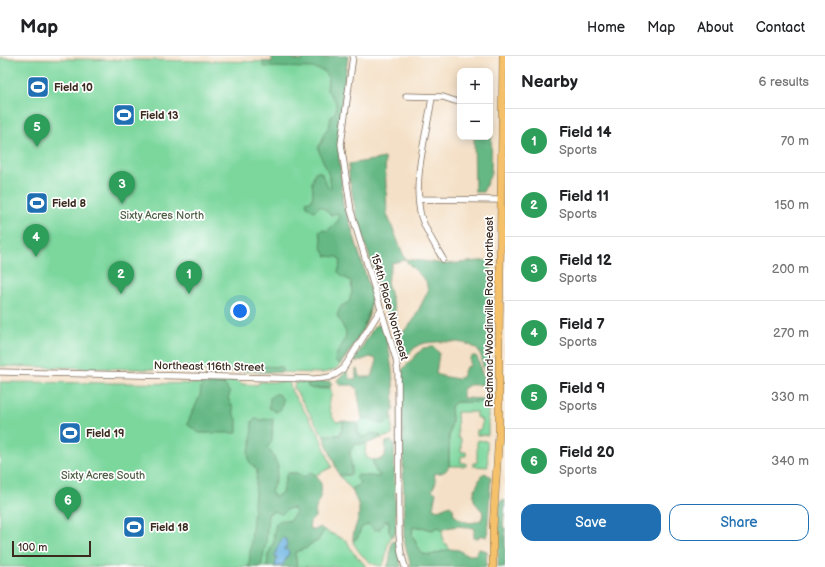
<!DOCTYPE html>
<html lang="en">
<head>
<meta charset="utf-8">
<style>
  :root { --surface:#fff; --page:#f6f6f6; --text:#202124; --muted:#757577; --line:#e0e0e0; --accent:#1f6fb2 }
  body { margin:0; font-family:"Balsamiq Sans",sans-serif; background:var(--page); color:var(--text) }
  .controls { position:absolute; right:12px; top:12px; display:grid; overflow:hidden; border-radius:8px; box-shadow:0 2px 10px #0003 }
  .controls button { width:36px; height:36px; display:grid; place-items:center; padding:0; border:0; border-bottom:1px solid var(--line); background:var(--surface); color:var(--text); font:20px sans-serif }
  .scale { position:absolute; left:12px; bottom:10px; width:79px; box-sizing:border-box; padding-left:4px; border:2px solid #3b2a1e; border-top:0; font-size:11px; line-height:14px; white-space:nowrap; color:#3b2a1e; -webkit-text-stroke:3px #fff; paint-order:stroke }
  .you { position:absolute; left:240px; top:255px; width:14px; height:14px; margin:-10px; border:3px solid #fff; border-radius:50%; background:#1a73e8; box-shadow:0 0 0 6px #1a73e833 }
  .badge { display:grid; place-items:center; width:26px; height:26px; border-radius:50%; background:var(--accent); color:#fff; font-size:13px; font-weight:700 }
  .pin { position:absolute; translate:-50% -33px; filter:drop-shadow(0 1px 2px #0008) }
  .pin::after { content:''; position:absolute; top:21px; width:14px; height:12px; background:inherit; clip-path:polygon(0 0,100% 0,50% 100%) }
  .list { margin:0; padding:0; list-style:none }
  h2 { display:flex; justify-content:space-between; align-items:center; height:52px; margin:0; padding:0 16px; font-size:17px }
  h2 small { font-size:13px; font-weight:400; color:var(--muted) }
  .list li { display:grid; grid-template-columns:26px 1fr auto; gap:12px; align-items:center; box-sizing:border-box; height:64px; padding:0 16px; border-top:1px solid var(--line) }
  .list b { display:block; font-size:15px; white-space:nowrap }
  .list p { margin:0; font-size:13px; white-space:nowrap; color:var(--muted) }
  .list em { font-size:13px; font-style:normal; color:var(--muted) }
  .actions { display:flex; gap:8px; padding:12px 16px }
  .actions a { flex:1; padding:9px 0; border:1px solid var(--accent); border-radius:12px; text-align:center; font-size:14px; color:var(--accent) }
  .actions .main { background:var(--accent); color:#fff }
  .map { position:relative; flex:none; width:505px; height:511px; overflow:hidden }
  header { display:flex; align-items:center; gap:24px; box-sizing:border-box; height:56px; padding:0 20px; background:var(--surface); border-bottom:1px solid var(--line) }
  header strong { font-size:19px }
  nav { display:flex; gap:22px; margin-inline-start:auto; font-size:14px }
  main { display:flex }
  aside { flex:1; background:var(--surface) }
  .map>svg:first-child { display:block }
  .green { fill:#7cd79d; stroke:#5c805e }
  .forest { fill:#65b884; stroke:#507151 }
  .water { fill:#6bb3e2; stroke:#536e80 }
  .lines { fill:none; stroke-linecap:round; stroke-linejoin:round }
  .minor-casing { stroke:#7c6a59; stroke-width:7 }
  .major-casing { stroke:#7c6a59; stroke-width:8 }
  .minor { stroke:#fff; stroke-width:5.5 }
  .major { stroke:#f5c16b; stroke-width:7 }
  .labels { text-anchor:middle; stroke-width:3.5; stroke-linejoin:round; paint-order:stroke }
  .poi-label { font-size:11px; font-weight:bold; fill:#3b2a1e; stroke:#fff; text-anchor:start }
  .park-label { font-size:11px; fill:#4e5e44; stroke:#fff }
  .street-label { font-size:11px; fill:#3b2a1e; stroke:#fff }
</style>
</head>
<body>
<header>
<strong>Map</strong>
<nav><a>Home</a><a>Map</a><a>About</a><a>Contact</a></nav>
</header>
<main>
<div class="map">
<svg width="505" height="511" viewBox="0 0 505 511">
  <rect width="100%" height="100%" fill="#fff"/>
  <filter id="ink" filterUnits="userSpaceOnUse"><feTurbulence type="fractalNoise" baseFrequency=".025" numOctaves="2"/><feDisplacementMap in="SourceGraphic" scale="8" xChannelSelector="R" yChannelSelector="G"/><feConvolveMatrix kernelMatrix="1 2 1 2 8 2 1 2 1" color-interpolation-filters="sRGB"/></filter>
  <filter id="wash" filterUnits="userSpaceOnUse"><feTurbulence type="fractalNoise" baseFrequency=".012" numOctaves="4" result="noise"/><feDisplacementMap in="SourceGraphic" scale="16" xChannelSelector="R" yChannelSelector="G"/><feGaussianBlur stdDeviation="0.9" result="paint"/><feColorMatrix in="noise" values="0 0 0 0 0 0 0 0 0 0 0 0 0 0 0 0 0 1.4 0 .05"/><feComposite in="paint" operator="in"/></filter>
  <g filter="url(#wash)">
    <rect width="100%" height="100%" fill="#f4e0c6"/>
    <path class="green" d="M 0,2 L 347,7 L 343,32 L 338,85 L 343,150 L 348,161 L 371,237 C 371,244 371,251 369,259 C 367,269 345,305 337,312 C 332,315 327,316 322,317 L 0,310 Z
      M 217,324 L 238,325 L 241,328 L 258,329 L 259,326 L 289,326 L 292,336 L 318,376 L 332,411 L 316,419 L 310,417 L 305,421 L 296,417 L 287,417 L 282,437 L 275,441 L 271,436 L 276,422 L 278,410 L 271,396 L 263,502 L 268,458 L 274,455 L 293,452 L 296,456 L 289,465 L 282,465 L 274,478 L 274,486 L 268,499 L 267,511 L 0,511 L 0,326 L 223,328 L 222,325 Z
      M 295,326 L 307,327 L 309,331 L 324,333 L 330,331 L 332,338 L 329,346 L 330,354 L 333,362 L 337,366 L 344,365 L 340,379 L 323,379 L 294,332 Z
      M 456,346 L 488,346 L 488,379 L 477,379 L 477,374 L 480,374 L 482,368 L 481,363 L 476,361 L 476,356 L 457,356 L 458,382 L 461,383 L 461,396 L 466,396 L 466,400 L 461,400 L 461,407 L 466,407 L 466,410 L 449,410 L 449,380 L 452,364 L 451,350 Z
      M 392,360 L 392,379 L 381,382 L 380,379 L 364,382 L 359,379 C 355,370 361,358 373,363 C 380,365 378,368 387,367 Z
      M 477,384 L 486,385 L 487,386 L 488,411 L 473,410 L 473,407 L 477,407 Z
      M 355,388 L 366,388 L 365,396 L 367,402 L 372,404 L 376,416 L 380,419 L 379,421 L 368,420 L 360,425 L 358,430 L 353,432 L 353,435 L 339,419 L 351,419 L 352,413 L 349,395 Z
      M 384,465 L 389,465 L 389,474 L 392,480 C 384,489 389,500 382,510 C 371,511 356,495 353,485 L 358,481 L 361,472 L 368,468 L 374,474 Z
      M 413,471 L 422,471 L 432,474 L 438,471 L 442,474 L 443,485 L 450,493 L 431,499 L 422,498 L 412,479 Z
      M 324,474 L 347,485 L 352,495 L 365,509 L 365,511 L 297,511 L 295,496 L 307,492 L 310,488 L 318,485 Z"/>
    <path class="forest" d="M 272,0 L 292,0 L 293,3 L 302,5 L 303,0 L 316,0 L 324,2 L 332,0 L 348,0 L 343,32 L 338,85 L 343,150 L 348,161 L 371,237 C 371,267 356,284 340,308 L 338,307 L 335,305 C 335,295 346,288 346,277 C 346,275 339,264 337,259 L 341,250 L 349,246 L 352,236 L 351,225 L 343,221 L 338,216 L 341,205 L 338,201 L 326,200 L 321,190 L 322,185 L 319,176 L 323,173 L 327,175 L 337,166 L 339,162 L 337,157 L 330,159 L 325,153 L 320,150 L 314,155 L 307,150 L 306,146 L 312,144 L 313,136 L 312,126 L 315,116 L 321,116 L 328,132 L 331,133 C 330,124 328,115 324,107 C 321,101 319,97 318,91 L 322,86 L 324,77 L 329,71 L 331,61 L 336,55 L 336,46 L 327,34 L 328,22 L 324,15 L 313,12 L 265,11 L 263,10 L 263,6 L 272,6 Z
      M 490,52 L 492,52 L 491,117 L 483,136 L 475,136 L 474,81 L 490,81 Z
      M 385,102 L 387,158 L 405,203 L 446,208 L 491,204 L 490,317 C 481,315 483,307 481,300 C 479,294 473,290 467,288 C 459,285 429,285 421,288 C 412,291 410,300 402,303 L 400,302 L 396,281 L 402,277 L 413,265 L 428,235 L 426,225 L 405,204 L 392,207 L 387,226 L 395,254 L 396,267 L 391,269 L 356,158 L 349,121 L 349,108 Z
      M 377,269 L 381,269 C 390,282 397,344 392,359 C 392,362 389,365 387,367 C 385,367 383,368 380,368 C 372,366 373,360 362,363 L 357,332 L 353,329 L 340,329 L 337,324 L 346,315 L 348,317 L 349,323 L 356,323 L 356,313 L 358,314 L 359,321 L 371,321 L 376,309 L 376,303 L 370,301 L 356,306 L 355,303 L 374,271 Z
      M 434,291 L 439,297 L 436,318 C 443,321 450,321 457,323 L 462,321 L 466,311 L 470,310 L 470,302 L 473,300 L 476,300 C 481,306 479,315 484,321 L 489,322 L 489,328 L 469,329 L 463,333 L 463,342 L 488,343 L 488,346 L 456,346 L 451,350 L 452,364 L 449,380 L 449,410 C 446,417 441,417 434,418 L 436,426 L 432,434 L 436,437 L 433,452 L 438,454 L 450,449 L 453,453 L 454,459 C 463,466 471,470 482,463 L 483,456 C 472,444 471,442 478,427 C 480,422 480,420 485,417 L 491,421 L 487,481 L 480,479 L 478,483 L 474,482 L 474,472 C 462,470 453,469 442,474 L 438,471 L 432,474 L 422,471 L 413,471 L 412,479 L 422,498 L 431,499 L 450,493 L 459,494 L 466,499 L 475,499 L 479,493 L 487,495 L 486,511 L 411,511 L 404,484 L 402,314 L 423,292 Z
      M 260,310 L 282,311 L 282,316 L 258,316 L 256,313 Z
      M 204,324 C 220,324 222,323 230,337 L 228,342 L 233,352 L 234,359 L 237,363 L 237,377 L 199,377 L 187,368 L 200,340 L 201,331 Z
      M 330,325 L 332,329 C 326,334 320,331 313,333 L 308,331 L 307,327 Z
      M 275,338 L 279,338 L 283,344 L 281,353 L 276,356 L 269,352 L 270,342 Z
      M 273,362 L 272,385 L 267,392 L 271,396 L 278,410 L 276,422 L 271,436 L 275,441 L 282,437 L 287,417 L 296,417 L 305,421 L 310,416 L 316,419 C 318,422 320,425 321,428 C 324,440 314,449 315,461 L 310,466 L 309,472 L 315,474 L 320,471 L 324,474 L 318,485 L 310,488 L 307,492 L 295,496 L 297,511 L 267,511 L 268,499 L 274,486 L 274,478 L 276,467 L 282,464 L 289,465 L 296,456 L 293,452 L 287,453 L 282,458 L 274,455 L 268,458 L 266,486 L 261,511 L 248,511 L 249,509 L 257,414 L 249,405 L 248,396 L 251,388 L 252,365 L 255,363 L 261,364 Z
      M 344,365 L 358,367 L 357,374 L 359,379 L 364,382 L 371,377 L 380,379 L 381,382 L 366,388 L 355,388 L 350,395 L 352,413 L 351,419 L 339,419 L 323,379 L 340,379 Z
      M 391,385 L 394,387 L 396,477 L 392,480 L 389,475 L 389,465 L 384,465 L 380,473 L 374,474 L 368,468 L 361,472 L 358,481 L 353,485 C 352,474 360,465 359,453 C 359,446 352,439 353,432 L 358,430 L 360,426 L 356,422 L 358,419 L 379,421 L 380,419 L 376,416 L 372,404 L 381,403 L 385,400 L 386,386 Z
      M 505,444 L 503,472 L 505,472 L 505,511 L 498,511 L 499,448 L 501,445 Z
      M 394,485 L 397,487 L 401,511 L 387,511 C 392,503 389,495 392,486 Z"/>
    <path class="water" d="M 283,482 L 286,483 L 287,491 L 283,493 L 288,494 L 289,497 L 283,509 L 275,511 L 277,502 L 275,500 L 278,489 Z"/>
  </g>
  <g filter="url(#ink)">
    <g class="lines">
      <g class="minor-casing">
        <path id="minor" d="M 353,0 L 341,88 L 351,155 L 396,303 L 398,317 L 399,479 L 401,497 L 405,511
          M 406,40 L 443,41 L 455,45
          M 432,41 C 427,77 413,121 420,156 C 422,169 436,191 443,203
          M 419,143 L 500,144
          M 0,316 L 313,323 C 327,322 332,322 343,313 L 381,253"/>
      </g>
      <g class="major-casing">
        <path id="major" d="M 493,511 L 493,471 L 499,377 L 499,286 L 503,0"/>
      </g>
      <use href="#minor" class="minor"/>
      <use href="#major" class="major"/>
    </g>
  </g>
  <defs>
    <g id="stadium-square" transform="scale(1.15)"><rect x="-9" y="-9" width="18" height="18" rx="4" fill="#1f6fb2" stroke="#fff"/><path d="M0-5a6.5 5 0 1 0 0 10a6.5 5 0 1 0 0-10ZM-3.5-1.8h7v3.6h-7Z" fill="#fff"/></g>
  </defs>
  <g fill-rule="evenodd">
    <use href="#stadium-square" x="38" y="31"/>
    <use href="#stadium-square" x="124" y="59"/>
    <use href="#stadium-square" x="37" y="147"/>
    <use href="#stadium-square" x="70" y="377"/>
    <use href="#stadium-square" x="134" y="471"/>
  </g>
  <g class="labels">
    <g class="poi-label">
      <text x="54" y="35">Field 10</text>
      <text x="140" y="63">Field 13</text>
      <text x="52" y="151">Field 8</text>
      <text x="86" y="381">Field 19</text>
      <text x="150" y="475">Field 18</text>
    </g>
    <g class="park-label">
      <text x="162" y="163">Sixty Acres North</text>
      <text x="103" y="423">Sixty Acres South</text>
    </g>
    <g class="street-label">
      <text transform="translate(390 251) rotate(74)" y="4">154th Place Northeast</text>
      <text transform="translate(489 256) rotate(-90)" y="4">Redmond-Woodinville Road Northeast</text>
      <text transform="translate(209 310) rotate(1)" y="4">Northeast 116th Street</text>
    </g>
  </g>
</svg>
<div class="controls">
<button>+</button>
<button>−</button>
</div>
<div class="scale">100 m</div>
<div class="you"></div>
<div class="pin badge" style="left:189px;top:238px;background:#2e9e5b">1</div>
<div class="pin badge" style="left:121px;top:238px;background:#2e9e5b">2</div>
<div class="pin badge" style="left:122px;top:148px;background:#2e9e5b">3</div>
<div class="pin badge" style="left:36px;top:201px;background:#2e9e5b">4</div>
<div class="pin badge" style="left:37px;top:91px;background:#2e9e5b">5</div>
<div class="pin badge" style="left:68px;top:464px;background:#2e9e5b">6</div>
</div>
<aside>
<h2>Nearby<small>6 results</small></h2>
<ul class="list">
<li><span class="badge" style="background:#2e9e5b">1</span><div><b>Field 14</b><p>Sports</p></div><em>70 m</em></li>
<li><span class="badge" style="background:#2e9e5b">2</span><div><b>Field 11</b><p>Sports</p></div><em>150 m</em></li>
<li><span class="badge" style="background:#2e9e5b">3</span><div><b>Field 12</b><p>Sports</p></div><em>200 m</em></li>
<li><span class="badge" style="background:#2e9e5b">4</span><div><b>Field 7</b><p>Sports</p></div><em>270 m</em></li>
<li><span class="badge" style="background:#2e9e5b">5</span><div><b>Field 9</b><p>Sports</p></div><em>330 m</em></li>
<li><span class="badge" style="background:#2e9e5b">6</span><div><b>Field 20</b><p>Sports</p></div><em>340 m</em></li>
</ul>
<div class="actions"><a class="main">Save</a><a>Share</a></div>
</aside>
</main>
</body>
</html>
